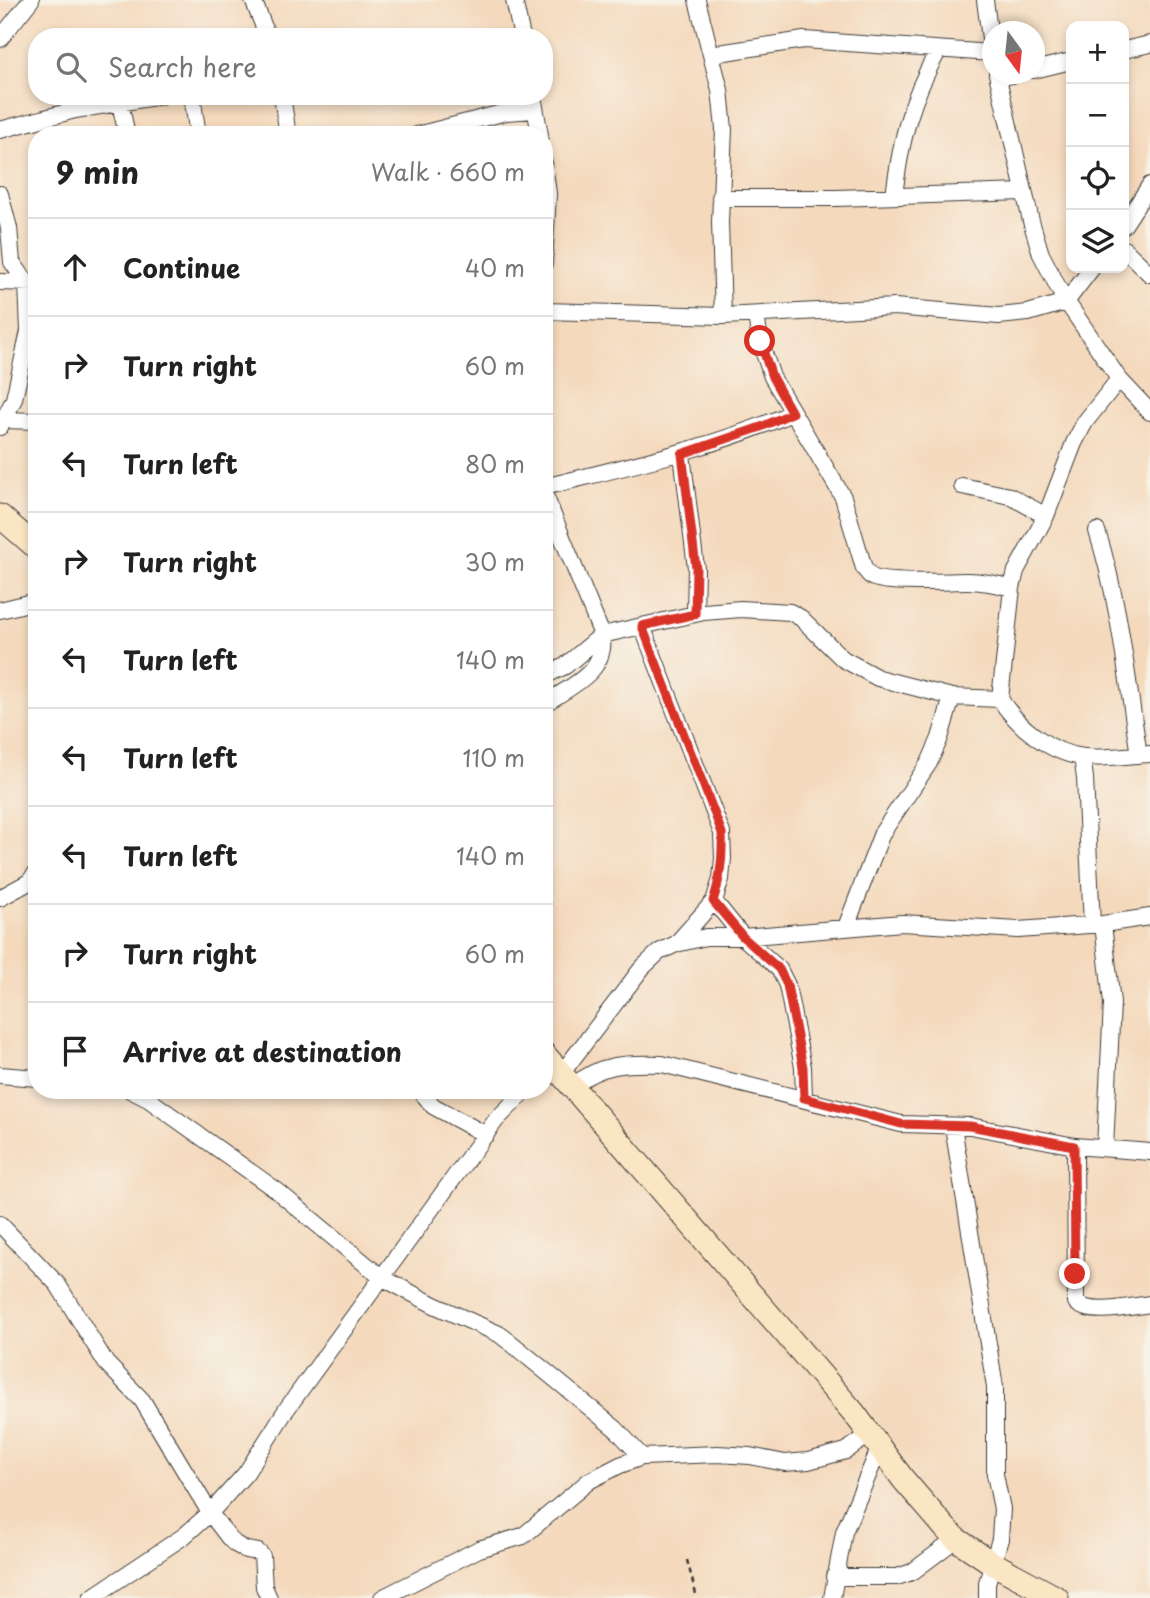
<!DOCTYPE html>
<html lang="en">
<head>
<meta charset="utf-8">
<style>
  :root { --surface:#fff; --page:#f6f6f6; --text:#222; --muted:#767676; --line:#e0e0e0 }
  body { margin:0; font-family:"Playpen Sans",sans-serif; background:var(--page); color:var(--text) }
  .controls { position:absolute; right:21px; top:21px; display:grid; overflow:hidden; border-radius:14px; box-shadow:0 4px 10px #0003 }
  .controls button { width:63px; height:63px; display:grid; place-items:center; padding:0; border:0; border-bottom:2px solid var(--line); background:var(--surface); color:var(--text); font:35px sans-serif }
  .compass { position:absolute; left:982px; top:21px; width:63px; height:63px; border-radius:50%; background:var(--surface); box-shadow:0 4px 10px #0003; rotate:165deg }
  .stop { position:absolute; width:21px; height:21px; margin:-16px; border:5px solid #d93025; border-radius:50%; background:#fff }
  .stop.end { background:#d93025; border-color:#fff; box-shadow:0 2px 7px #0008 }
  .list { margin:0; padding:0; list-style:none }
  h2 { display:flex; justify-content:space-between; align-items:center; height:91px; margin:0; padding:0 28px; font-size:30px }
  h2 small { font-size:23px; font-weight:400; color:var(--muted) }
  .list li { display:grid; grid-template-columns:46px 1fr auto; gap:21px; align-items:center; box-sizing:border-box; height:98px; padding:0 28px; border-top:2px solid var(--line) }
  .list b { display:block; font-size:26px; white-space:nowrap }
  .list em { font-size:23px; font-style:normal; color:var(--muted) }
  .icon { flex:none; width:38px; height:38px; fill:none; stroke:currentColor; stroke-width:2; stroke-linecap:round; stroke-linejoin:round }
  .map { position:relative; flex:none; width:1150px; height:1598px; overflow:hidden }
  .search { position:absolute; background:var(--surface); box-shadow:0 4px 10px #0003; left:28px; top:28px; width:525px; height:77px; display:flex; align-items:center; gap:18px; box-sizing:border-box; padding:0 24px; border-radius:28px; color:var(--muted); font-size:26px }
  .panel { position:absolute; background:var(--surface); box-shadow:0 4px 10px #0003; left:28px; top:126px; width:525px; height:973px; border-radius:28px }
  .map>svg:first-child { display:block }
  .lines { fill:none; stroke-linecap:round; stroke-linejoin:round }
  .street-casing { stroke:#3c3834; stroke-width:18 }
  .secondary-casing { stroke:#3c3834; stroke-width:25 }
  .path { stroke:#3c3834; stroke-width:2.5; stroke-dasharray:5 5; stroke-linecap:butt }
  .street { stroke:#fff; stroke-width:16 }
  .secondary { stroke:#fbe6c4; stroke-width:23 }
  .route { stroke:#d93025; stroke-width:9 }
</style>
</head>
<body>
<div class="map">
<svg width="1150" height="1598" viewBox="0 0 1150 1598">
  <rect width="100%" height="100%" fill="#f7f3e8"/>
  <filter id="ink" filterUnits="userSpaceOnUse"><feTurbulence type="fractalNoise" baseFrequency=".0143" numOctaves="2"/><feDisplacementMap in="SourceGraphic" scale="14" xChannelSelector="R" yChannelSelector="G"/><feConvolveMatrix kernelMatrix="1 2 1 2 8 2 1 2 1" color-interpolation-filters="sRGB"/></filter>
  <filter id="wash" filterUnits="userSpaceOnUse"><feTurbulence type="fractalNoise" baseFrequency=".00686" numOctaves="4" result="noise"/><feDisplacementMap in="SourceGraphic" scale="28" xChannelSelector="R" yChannelSelector="G"/><feGaussianBlur stdDeviation="1.57" result="paint"/><feColorMatrix in="noise" values="0 0 0 0 0 0 0 0 0 0 0 0 0 0 0 0 0 1.4 0 .05"/><feComposite in="paint" operator="in"/></filter>
  <g filter="url(#wash)">
    <rect width="100%" height="100%" fill="#f4d9bc"/>
  </g>
  <g filter="url(#ink)">
    <g class="lines">
      <g class="street-casing">
        <path id="street" d="M 253,0 L 268,37
          M 514,0 L 522,37
          M 697,0 L 720,90 L 724,129 L 720,222 L 723,316
          M 985,0 L 992,54
          M 0,39 L 31,0
          M 1124,50 L 1150,44
          M 712,54 L 804,40 L 992,53
          M 1034,70 L 1071,61
          M 997,74 L 1031,221 L 1041,254 L 1062,295 L 1119,379 L 1150,412
          M 998,78 L 1017,74
          M 192,96 L 198,135
          M 282,96 L 288,135
          M 533,96 L 540,135
          M 120,103 L 127,135
          M 0,130 L 75,110 L 161,96
          M 417,135 L 506,112 L 535,110
          M 544,163 L 548,194 L 544,264
          M 0,194 L 9,228 L 12,262 L 27,283 L 29,331 L 14,399 L 0,427
          M 894,196 C 901,139 910,101 938,51
          M 720,198 L 836,198 L 1024,192
          M 1124,225 L 1150,185
          M 1124,249 L 1150,274
          M 0,282 L 32,283
          M 544,311 L 723,316 L 895,307 L 999,316 L 1028,313 L 1066,302 L 1092,268
          M 756,315 L 760,341 L 772,377 L 843,497 L 864,568 C 866,571 869,575 872,577 C 888,585 947,581 967,581 C 983,581 997,584 1012,588
          M 1119,379 L 1085,422 L 1074,443 L 1046,516 L 1016,571 L 1012,588 L 1000,699 C 1017,726 1051,754 1084,757 C 1106,759 1128,755 1150,754
          M 3,420 L 37,421
          M 682,454 L 696,568 L 695,614
          M 962,486 L 1010,496 L 1046,516
          M 544,487 C 628,466 713,448 792,413
          M 544,493 L 602,635 C 607,672 571,686 544,704
          M 1097,531 C 1120,603 1127,681 1139,755
          M 0,610 L 37,601
          M 642,626 L 722,833 L 723,858 L 721,879 L 714,901 L 676,944
          M 544,676 L 565,666 L 602,635 L 704,612 L 741,609 L 790,612 L 801,618 L 843,659 L 878,678 L 952,697 L 1000,699
          M 1082,757 L 1085,778 L 1092,925
          M 0,898 L 29,882 L 37,872
          M 714,901 L 743,937 L 779,969 L 787,985 L 803,1067 L 804,1098
          M 1103,924 L 1112,1003 L 1105,1148
          M 846,927 L 882,833 L 929,763 L 940,738 L 952,697
          M 561,1074 L 642,968 L 659,952 L 676,944 L 706,937 L 743,937 L 902,923 L 1018,930 L 1103,924 L 1150,917
          M 0,1075 L 37,1078
          M 572,1087 C 600,1063 626,1063 662,1064 L 901,1124 L 970,1126 L 1075,1146 L 1150,1152
          M 130,1090 L 148,1099 L 276,1190 L 381,1277 L 434,1305 L 499,1334 L 511,1343 L 616,1429 L 642,1457
          M 420,1090 L 433,1106 L 486,1135
          M 953,1126 L 995,1387 L 995,1474 L 1002,1509 L 1001,1523 L 1000,1539 L 987,1583 L 987,1598
          M 1075,1146 L 1076,1302 C 1089,1317 1132,1306 1150,1304
          M 0,1224 L 58,1285 L 106,1363 L 142,1400 L 210,1513 L 229,1538 L 235,1544 L 246,1550 L 258,1552 L 262,1556 L 264,1587 L 269,1598
          M 834,1577 L 897,1577 L 912,1572 L 956,1539
          M 91,1598 L 184,1536 L 210,1513 L 246,1473 L 286,1410 L 458,1172 L 496,1120 L 526,1090
          M 382,1598 L 479,1549 L 523,1536 L 589,1481 L 620,1465 L 642,1457 L 718,1454 L 750,1456 L 785,1463 L 808,1461 L 846,1451 L 870,1434
          M 832,1598 L 844,1532 L 880,1447"/>
      </g>
      <g class="secondary-casing">
        <path id="secondary" d="M 0,516 L 37,548
          M 544,1054 L 854,1413 L 903,1479 L 946,1529 L 956,1539 L 992,1563 L 1057,1598"/>
      </g>
      <path class="path" d="M 687,1560 L 697,1598"/>
      <use href="#street" class="street"/>
      <use href="#secondary" class="secondary"/>
    </g>
  </g>
  <g class="lines" filter="url(#ink)">
    <path class="route" d="M 760,341 L 772,377 L 792,413 L 761,427 L 682,454 L 696,568 L 695,614 L 642,626 L 722,833 C 723,858 721,878 713,901 L 743,937 L 779,969 L 787,985 L 803,1067 L 804,1098 L 901,1124 L 970,1126 L 1074,1146 L 1075,1274"/>
  </g>
</svg>
<div class="controls">
<button>+</button>
<button>−</button>
<button><svg class="icon" aria-label="locate" viewBox="0 0 24 24"><circle cx="12" cy="12" r="6"/><path d="M12 2v4M12 18v4M2 12h4M18 12h4"/></svg></button>
<button><svg class="icon" aria-label="layers" viewBox="0 0 24 24"><path d="M12 4l9 5-9 5-9-5zM3 14l9 5 9-5"/></svg></button>
</div>
<svg class="compass" viewBox="-18 -18 36 36"><path d="M0-13l5 13h-10z" fill="#e53935"/><path d="M0 13l5-13h-10z" fill="#767676"/></svg>
<div class="stop" style="left:760px;top:341px"></div>
<div class="stop end" style="left:1075px;top:1274px"></div>
<div class="search"><svg class="icon" aria-label="search" viewBox="0 0 24 24"><circle cx="10" cy="10" r="6"/><path d="M15 15l6 6"/></svg>Search here</div>
<section class="panel">
<h2>9 min<small>Walk · 660 m</small></h2>
<ul class="list">
<li><svg class="icon" aria-label="ahead" viewBox="0 0 24 24"><path d="M12 20V5M6 11l6-6 6 6"/></svg><div><b>Continue</b></div><em>40 m</em></li>
<li><svg class="icon" aria-label="right" viewBox="0 0 24 24"><path d="M7 20v-9h11M14 6l5 5-5 5"/></svg><div><b>Turn right</b></div><em>60 m</em></li>
<li><svg class="icon" aria-label="left" viewBox="0 0 24 24"><path d="M17 20v-9H6M10 6l-5 5 5 5"/></svg><div><b>Turn left</b></div><em>80 m</em></li>
<li><svg class="icon" aria-label="right" viewBox="0 0 24 24"><path d="M7 20v-9h11M14 6l5 5-5 5"/></svg><div><b>Turn right</b></div><em>30 m</em></li>
<li><svg class="icon" aria-label="left" viewBox="0 0 24 24"><path d="M17 20v-9H6M10 6l-5 5 5 5"/></svg><div><b>Turn left</b></div><em>140 m</em></li>
<li><svg class="icon" aria-label="left" viewBox="0 0 24 24"><path d="M17 20v-9H6M10 6l-5 5 5 5"/></svg><div><b>Turn left</b></div><em>110 m</em></li>
<li><svg class="icon" aria-label="left" viewBox="0 0 24 24"><path d="M17 20v-9H6M10 6l-5 5 5 5"/></svg><div><b>Turn left</b></div><em>140 m</em></li>
<li><svg class="icon" aria-label="right" viewBox="0 0 24 24"><path d="M7 20v-9h11M14 6l5 5-5 5"/></svg><div><b>Turn right</b></div><em>60 m</em></li>
<li><svg class="icon" aria-label="arrive" viewBox="0 0 24 24"><path d="M6 21V4h12l-3 4 3 4H6"/></svg><div><b>Arrive at destination</b></div></li>
</ul>
</section>
</div>
</body>
</html>
